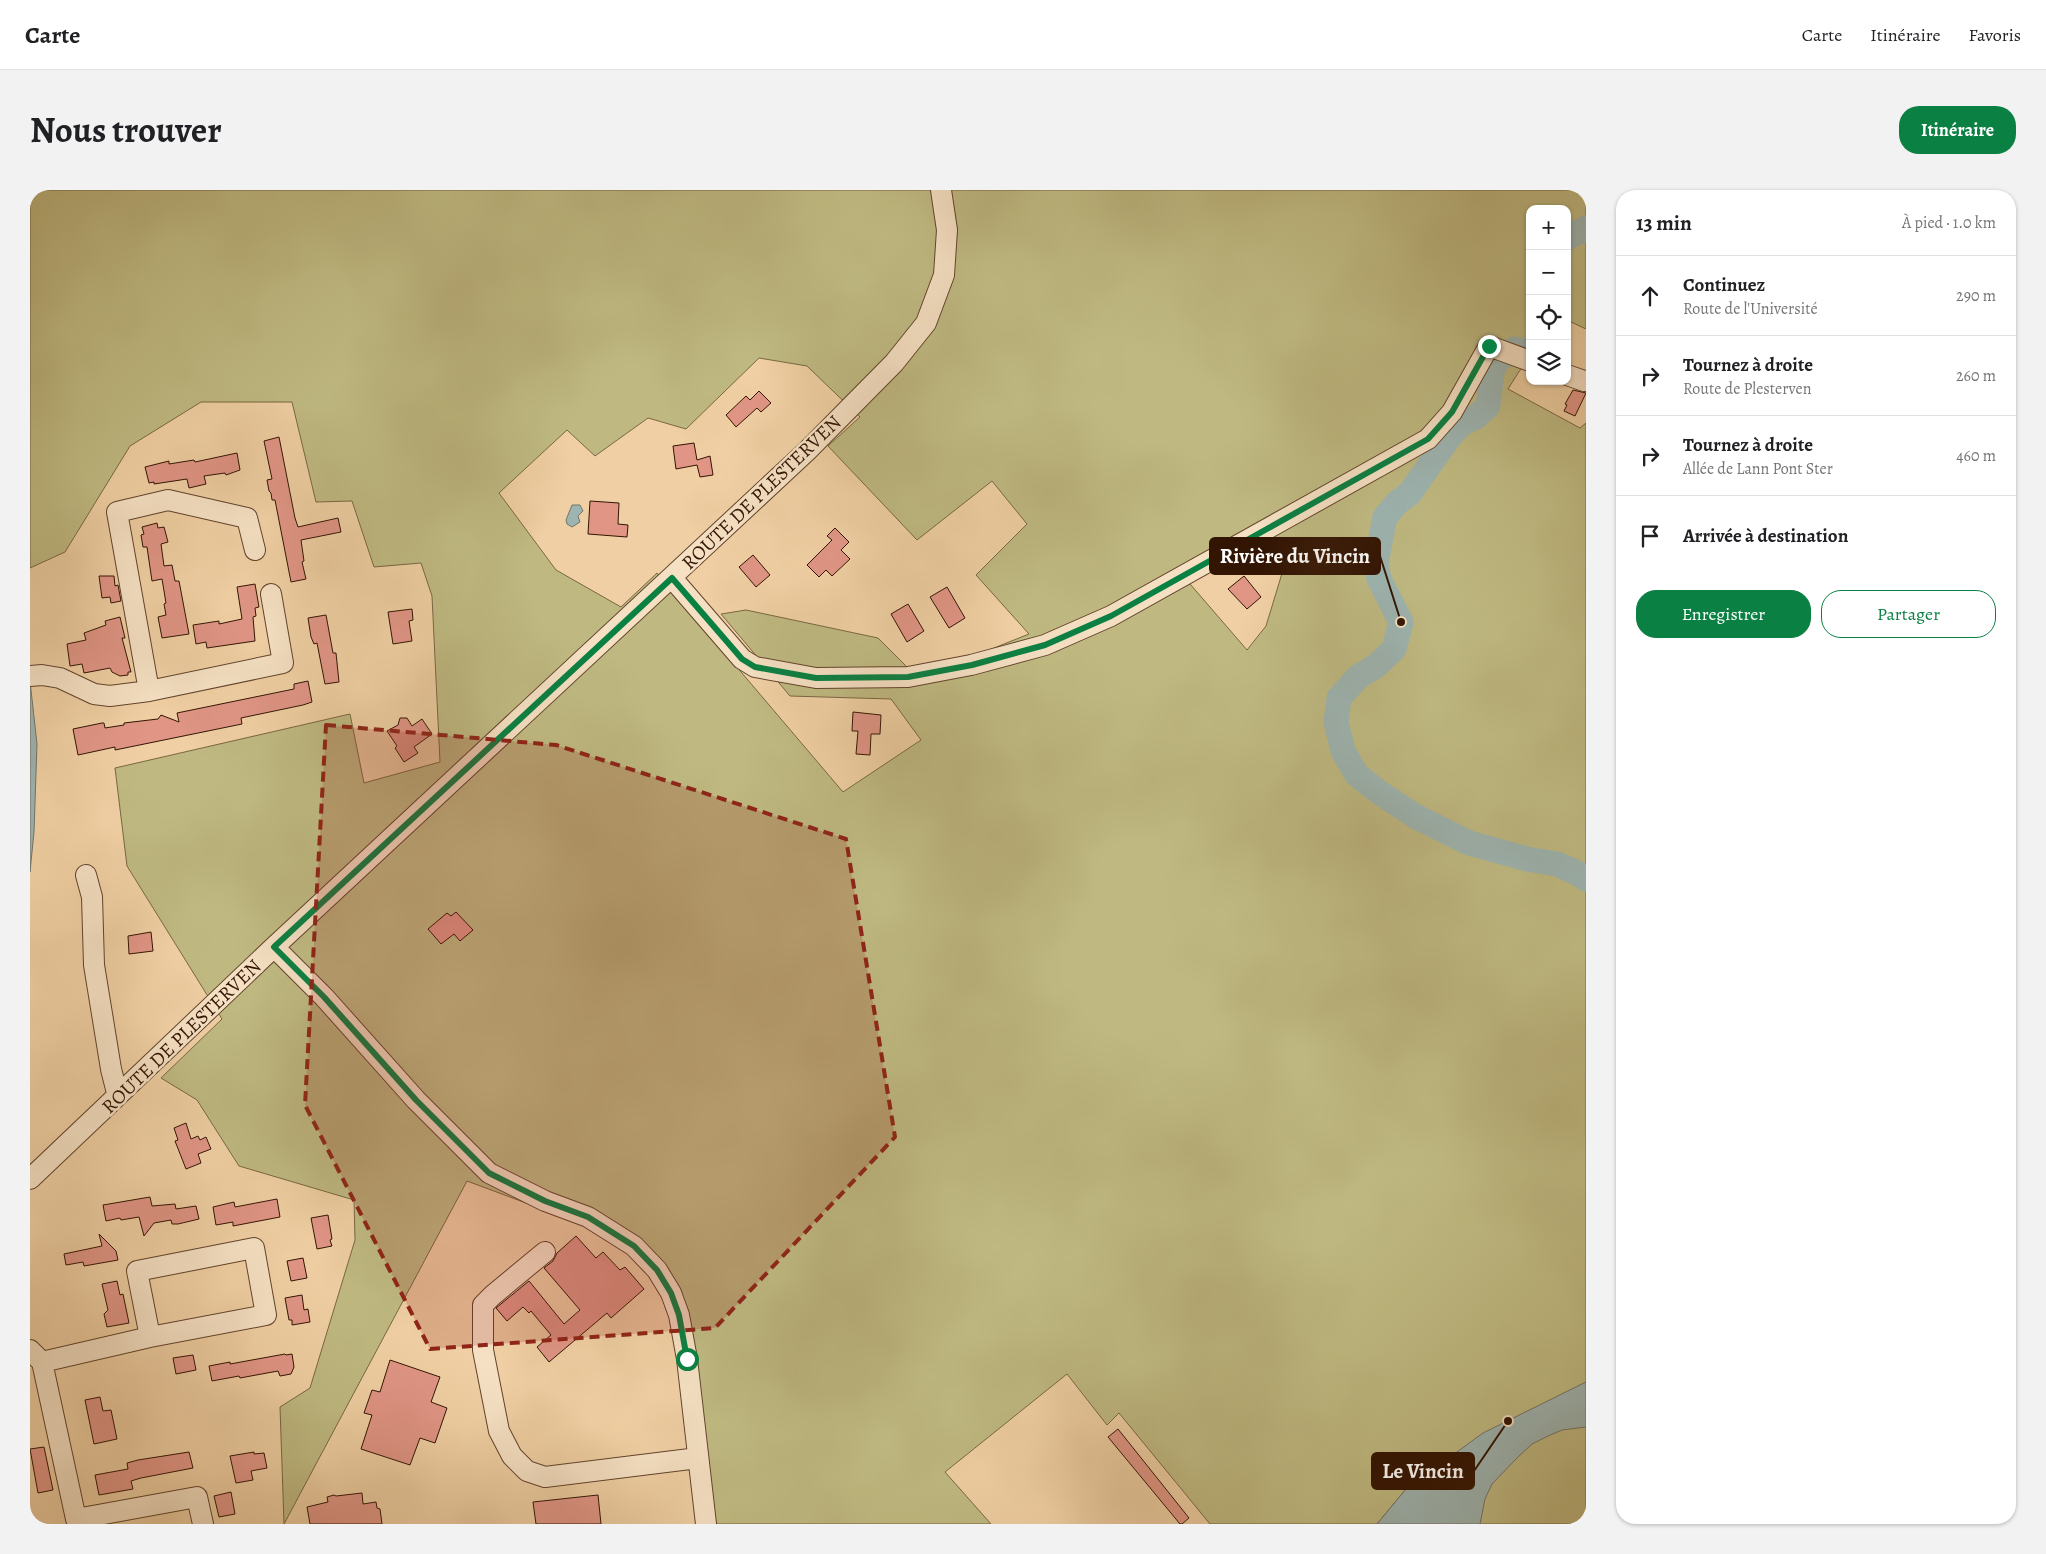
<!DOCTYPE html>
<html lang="fr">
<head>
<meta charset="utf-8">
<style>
  :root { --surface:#fff; --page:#f2f2f2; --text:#202124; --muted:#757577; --line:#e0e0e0; --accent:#0b8043 }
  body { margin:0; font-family:Alegreya,serif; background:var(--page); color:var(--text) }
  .controls { position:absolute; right:15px; top:15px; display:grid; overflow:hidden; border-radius:10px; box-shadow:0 1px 4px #0004 }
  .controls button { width:45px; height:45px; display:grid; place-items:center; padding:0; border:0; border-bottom:1px solid var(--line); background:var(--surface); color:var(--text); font:25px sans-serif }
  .stop { position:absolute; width:15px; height:15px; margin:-11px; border:4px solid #0b8043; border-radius:50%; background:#fff }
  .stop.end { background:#0b8043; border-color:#fff; box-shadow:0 1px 5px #0008 }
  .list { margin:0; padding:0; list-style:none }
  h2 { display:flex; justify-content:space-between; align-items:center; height:65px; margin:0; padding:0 20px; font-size:21px }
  h2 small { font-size:16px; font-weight:400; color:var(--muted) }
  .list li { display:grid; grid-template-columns:32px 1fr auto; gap:15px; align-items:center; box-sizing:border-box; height:80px; padding:0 20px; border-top:1px solid var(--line) }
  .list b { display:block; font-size:19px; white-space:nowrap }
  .list p { margin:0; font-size:16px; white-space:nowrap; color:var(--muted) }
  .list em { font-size:16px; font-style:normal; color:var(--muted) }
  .actions { display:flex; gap:10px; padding:15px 20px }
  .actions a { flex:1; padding:11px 0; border:1px solid var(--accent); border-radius:20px; text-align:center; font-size:18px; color:var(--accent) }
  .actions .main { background:var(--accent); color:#fff }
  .icon { flex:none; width:28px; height:28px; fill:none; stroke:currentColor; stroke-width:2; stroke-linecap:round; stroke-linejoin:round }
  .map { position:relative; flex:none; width:1556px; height:1334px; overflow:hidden; border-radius:20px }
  header { display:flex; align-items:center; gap:30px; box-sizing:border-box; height:70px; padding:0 25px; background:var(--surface); border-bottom:1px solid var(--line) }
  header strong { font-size:24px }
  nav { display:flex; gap:28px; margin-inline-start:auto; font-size:18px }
  .intro { display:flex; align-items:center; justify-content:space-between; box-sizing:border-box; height:120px; padding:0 30px }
  h1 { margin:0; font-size:35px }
  .button { padding:12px 22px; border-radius:20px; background:var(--accent); color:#fff; font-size:18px; font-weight:700 }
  main { display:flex; gap:30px; padding:0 30px }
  aside { flex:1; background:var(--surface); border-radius:20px; box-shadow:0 1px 4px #0004 }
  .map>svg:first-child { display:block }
  .green { fill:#bfb981; stroke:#796742; fill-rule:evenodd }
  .water { fill:#9db4b0; stroke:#73746b }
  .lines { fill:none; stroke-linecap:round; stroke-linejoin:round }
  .river { stroke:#9db4b0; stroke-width:25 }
  .building { fill:#e09585; stroke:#331504 }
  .minor-casing { stroke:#62442c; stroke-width:22 }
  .minor { stroke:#f5e0c3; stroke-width:20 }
  .route { stroke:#0b8043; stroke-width:6 }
  .marked { fill:#8f2418; fill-opacity:0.2; stroke:#8f2418; stroke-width:4; stroke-dasharray:10 6; stroke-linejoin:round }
  .labels { text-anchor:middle; stroke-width:5; stroke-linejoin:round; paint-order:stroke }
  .street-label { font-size:20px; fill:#331504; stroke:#f5e0c3 }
  .leader { fill:none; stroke:#331504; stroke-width:2 }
  .callout-dot { fill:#331504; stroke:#f5e0c3; stroke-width:2 }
  .callout { fill:#331504; stroke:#331504; stroke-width:2 }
  .callout-label { font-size:21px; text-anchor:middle; font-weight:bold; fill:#fff }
</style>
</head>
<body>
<header>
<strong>Carte</strong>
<nav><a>Carte</a><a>Itinéraire</a><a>Favoris</a></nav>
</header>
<div class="intro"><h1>Nous trouver</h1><a class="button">Itinéraire</a></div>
<main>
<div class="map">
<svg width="1556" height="1334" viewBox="0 0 1556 1334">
  <rect width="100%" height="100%" fill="#efcfa3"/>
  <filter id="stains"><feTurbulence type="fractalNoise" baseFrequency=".004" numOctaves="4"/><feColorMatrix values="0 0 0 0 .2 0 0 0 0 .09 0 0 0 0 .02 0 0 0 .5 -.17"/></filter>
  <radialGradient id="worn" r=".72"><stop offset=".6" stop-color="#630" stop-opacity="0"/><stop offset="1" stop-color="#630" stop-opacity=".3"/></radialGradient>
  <path class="green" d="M 0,0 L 1556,0 L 1556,139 L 1537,130 L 1537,19 L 1500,19 L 1500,174 L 1490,180 L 1478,199 L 1550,238 L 1556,233 L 1556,1334 L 1360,1334 L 1376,1299 L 1347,1334 L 1180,1334 L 1089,1223 L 1077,1235 L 1037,1184 L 915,1282 L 961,1334 L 673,1334 L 647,1137 L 624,1085 L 571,1041 L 437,991 L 254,1334 L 250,1217 L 280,1198 L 325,1050 L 324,1010 L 209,976 L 167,910 L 131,888 L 192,829 L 97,676 L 85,578 L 320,524 L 334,593 L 410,572 L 402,406 L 391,373 L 344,377 L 322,311 L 286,312 L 262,212 L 171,212 L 100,256 L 35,362 L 0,378 ZM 729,168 L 777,176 L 830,227 L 798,256 L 887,350 L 962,291 L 997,334 L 946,385 L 999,444 L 954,462 L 878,478 L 848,448 L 716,420 L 691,424 L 760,506 L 861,509 L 891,550 L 813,602 L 627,383 L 591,417 L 526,380 L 469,303 L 537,240 L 565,266 L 618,228 L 656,239 ZM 1227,338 L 1257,367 L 1236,436 L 1217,460 L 1148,380 Z"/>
  <path class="water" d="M 542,315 L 550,315 L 553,321 L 548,326 L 550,332 L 542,337 L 537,334 L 536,330 Z
    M 0,491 L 7,554 L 4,642 L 0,682 Z
    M 1556,1192 L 1556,1237 L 1532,1240 L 1518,1246 L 1502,1254 L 1488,1267 L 1462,1294 L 1455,1309 L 1450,1334 L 1347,1334 L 1376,1299 L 1453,1243 Z"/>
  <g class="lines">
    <path class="river" d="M 1537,48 L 1556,38
      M 1497,162 L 1484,159 L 1467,171 L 1462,182 L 1458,216 L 1446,227 L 1433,233 L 1420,246 L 1380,303 L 1367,313 L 1355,327 L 1346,373 L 1349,389 L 1371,432 L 1364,459 L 1346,476 L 1328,487 L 1309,508 L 1306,532 L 1313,561 L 1327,585 L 1350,603 L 1385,626 L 1439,653 L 1497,669 L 1527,674 L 1547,683 L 1556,689"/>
  </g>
  <path class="building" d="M 1543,200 L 1556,203 L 1545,226 L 1534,221 L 1537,215 L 1535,214 Z
    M 729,201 L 741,213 L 731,222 L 727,218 L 706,237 L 696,225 L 716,206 L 720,210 Z
    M 249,247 L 265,328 L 268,337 L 308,328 L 311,342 L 271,350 L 274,371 L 272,372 L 276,389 L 261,392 L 245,310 L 242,310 L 241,303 L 239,301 L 237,290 L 242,289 L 234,251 Z
    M 664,253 L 667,270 L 680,266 L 683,285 L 670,287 L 667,275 L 646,279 L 643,256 Z
    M 207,263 L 210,280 L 196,285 L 195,283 L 174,286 L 176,294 L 159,298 L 157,289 L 124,294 L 124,292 L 119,293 L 115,277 L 139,271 L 139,274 L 164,270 L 165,272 Z
    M 560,311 L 589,313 L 588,334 L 598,335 L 597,347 L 558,344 Z
    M 127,333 L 128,338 L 134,337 L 138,352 L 131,354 L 134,376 L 142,375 L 145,391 L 149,391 L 159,444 L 132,448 L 128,427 L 136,425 L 134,414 L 136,413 L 132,389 L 122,391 L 117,357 L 113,357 L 111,345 L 114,344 L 112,337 Z
    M 805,338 L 819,352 L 811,360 L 820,369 L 802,386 L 796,380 L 789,387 L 777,375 L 802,350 L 797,346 Z
    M 723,365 L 740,385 L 726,397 L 709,377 Z
    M 69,386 L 84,386 L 85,396 L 88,395 L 91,411 L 81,413 L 80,407 L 72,408 Z
    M 1214,386 L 1231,407 L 1217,419 L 1198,399 Z
    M 225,394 L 229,417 L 225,418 L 226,426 L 223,427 L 225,451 L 177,458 L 176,452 L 166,454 L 163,435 L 189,431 L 189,434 L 212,429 L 207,397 Z
    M 917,397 L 935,428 L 919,438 L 900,407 Z
    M 878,414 L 894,441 L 877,452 L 861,424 Z
    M 382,419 L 383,430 L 379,431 L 382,451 L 363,454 L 358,422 Z
    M 296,425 L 303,463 L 306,463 L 309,492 L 295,494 L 287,453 L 284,454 L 281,447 L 278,428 Z
    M 90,427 L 95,448 L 92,448 L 101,482 L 98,482 L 98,485 L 90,486 L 82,482 L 80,478 L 54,483 L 52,474 L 40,476 L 37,454 L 56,450 L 54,443 L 76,435 L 75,431 Z
    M 278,491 L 282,512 L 273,515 L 211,528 L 212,534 L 85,560 L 85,557 L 48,565 L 43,539 L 72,533 L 74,533 L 75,538 L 94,535 L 94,533 L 128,529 L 131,525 L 149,532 L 147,523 L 264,499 L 264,494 Z
    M 823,522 L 851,525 L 850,544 L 841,544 L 840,565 L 826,564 L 828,541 L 822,541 Z
    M 370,528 L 377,528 L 382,536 L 392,529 L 402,544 L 384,557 L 388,563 L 374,572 L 365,558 L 367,556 L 357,541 L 368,535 Z
    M 426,722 L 443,740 L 430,751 L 424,744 L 411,754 L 398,739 L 417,723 L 421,726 Z
    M 121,742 L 123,761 L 99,764 L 98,746 Z
    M 156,933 L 161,949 L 168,946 L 170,950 L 176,947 L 181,959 L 168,964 L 171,973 L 156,979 L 145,951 L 148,950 L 144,938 Z
    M 120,1007 L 122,1016 L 145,1014 L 146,1019 L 166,1016 L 169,1029 L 148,1034 L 142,1034 L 141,1030 L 124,1033 L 114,1046 L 109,1027 L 91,1030 L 90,1028 L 76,1031 L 73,1015 Z
    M 247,1009 L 250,1027 L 203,1036 L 203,1032 L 186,1035 L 183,1017 L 204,1012 L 205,1017 Z
    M 298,1025 L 302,1049 L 300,1050 L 302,1056 L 287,1059 L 281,1028 Z
    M 69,1044 L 86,1061 L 88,1070 L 54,1076 L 53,1072 L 36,1075 L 34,1064 L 72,1056 Z
    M 546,1046 L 566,1068 L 573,1062 L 590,1080 L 595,1077 L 614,1099 L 581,1128 L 577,1123 L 519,1172 L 507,1157 L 521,1145 L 501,1121 L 499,1123 L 493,1117 L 477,1131 L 466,1118 L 499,1091 L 534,1134 L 550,1120 L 514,1078 L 523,1071 L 527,1063 Z
    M 273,1068 L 277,1088 L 261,1091 L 257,1071 Z
    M 87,1091 L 90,1105 L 93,1104 L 99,1133 L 77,1137 L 74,1124 L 78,1120 L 72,1094 Z
    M 272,1105 L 274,1120 L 278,1119 L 280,1132 L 262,1135 L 262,1130 L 259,1130 L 255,1108 Z
    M 255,1164 L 256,1165 L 262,1164 L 264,1177 L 261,1184 L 250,1186 L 248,1181 L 210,1188 L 209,1186 L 182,1191 L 179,1176 L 200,1172 L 200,1174 Z
    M 163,1165 L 166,1180 L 146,1184 L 143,1168 Z
    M 360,1170 L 410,1187 L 401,1212 L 417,1218 L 405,1253 L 390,1248 L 380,1275 L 331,1259 L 342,1225 L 334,1223 L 342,1200 L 350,1202 Z
    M 70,1207 L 73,1221 L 81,1220 L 87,1249 L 64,1254 L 55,1210 Z
    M 1088,1239 L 1159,1328 L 1152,1334 L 1150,1334 L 1078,1247 Z
    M 14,1257 L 23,1300 L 8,1303 L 0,1259 Z
    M 159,1262 L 163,1278 L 111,1288 L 101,1291 L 103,1299 L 69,1305 L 65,1285 L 98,1279 L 97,1273 L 108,1270 Z
    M 224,1262 L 224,1264 L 234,1263 L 237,1278 L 221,1281 L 223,1290 L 206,1293 L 200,1266 Z
    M 201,1302 L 205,1324 L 189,1327 L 184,1306 Z
    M 332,1303 L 333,1314 L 346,1312 L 347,1318 L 350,1319 L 352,1334 L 280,1334 L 277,1317 L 298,1312 L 297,1307 L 304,1305 L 306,1306 Z
    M 568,1305 L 571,1334 L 506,1334 L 503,1312 Z"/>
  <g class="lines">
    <g class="minor-casing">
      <path id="minor" d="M 1537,185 L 1554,191
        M 642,388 L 712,469 L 725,477 L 786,488 L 878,487 L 941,475 L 1015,455 L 1081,426 L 1398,249 L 1422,222 L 1459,156 L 1500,171
        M 0,486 L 12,485 L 30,488 L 64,504 L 80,506 L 119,501 L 253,473 L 241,404
        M 119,501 L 87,322 L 138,310 L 217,328 L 225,360
        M 56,685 L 62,707 L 64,775 L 81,879 L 86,899 L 90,903
        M 244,757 L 294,807 L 386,910 L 459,983 L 515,1011 L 558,1027 L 604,1056 L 627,1080 L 641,1103 L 649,1125 L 657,1169 L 676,1334
        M 0,989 L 244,757 L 777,261 L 864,173 L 896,133 L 914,85 L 917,40 L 911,0
        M 515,1062 L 463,1105 L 453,1115 L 453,1160 L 469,1241 L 482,1266 L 497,1281 L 515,1287 L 668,1268
        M 0,1160 L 12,1172 L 46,1329 L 167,1307 L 173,1334
        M 12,1172 L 120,1147 L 236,1125 L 224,1058 L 107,1081 L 120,1147"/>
    </g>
    <use href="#minor" class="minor"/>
  </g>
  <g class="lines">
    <path class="route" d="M 657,1169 L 649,1125 L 641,1103 L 627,1080 L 604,1056 L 558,1027 L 515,1011 L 459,983 L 386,910 L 294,807 L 244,757 L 642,388 L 712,469 L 725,477 L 786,488 L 878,487 L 942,475 L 1015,455 L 1081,426 L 1398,249 L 1422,222 L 1459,156"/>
  </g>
  <path class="marked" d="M 296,535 L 526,555 L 816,649 L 865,947 L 685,1138 L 400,1159 L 275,915 Z"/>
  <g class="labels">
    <g class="street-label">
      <text transform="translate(731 302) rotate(-44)" y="7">ROUTE DE PLESTERVEN</text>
      <text transform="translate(151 846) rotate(-44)" y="7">ROUTE DE PLESTERVEN</text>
    </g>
  </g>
  <path class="leader" d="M1371 432L1350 366M1478 1231L1444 1281"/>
  <g class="callout-dot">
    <circle cx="1371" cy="432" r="5"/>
    <circle cx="1478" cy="1231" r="5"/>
  </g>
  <g class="callout">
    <rect x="1180" y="348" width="170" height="36" rx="5"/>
    <rect x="1342" y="1263" width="102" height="36" rx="5"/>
  </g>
  <g class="callout-label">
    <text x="1265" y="373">Rivière du Vincin</text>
    <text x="1393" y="1288">Le Vincin</text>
  </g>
  <rect width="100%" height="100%" filter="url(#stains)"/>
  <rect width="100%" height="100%" fill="url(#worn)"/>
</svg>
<div class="controls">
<button>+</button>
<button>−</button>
<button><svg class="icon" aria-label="locate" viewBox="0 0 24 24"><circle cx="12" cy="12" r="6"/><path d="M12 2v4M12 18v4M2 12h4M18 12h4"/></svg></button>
<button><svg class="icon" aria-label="layers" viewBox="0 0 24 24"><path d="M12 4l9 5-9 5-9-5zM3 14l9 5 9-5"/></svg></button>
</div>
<div class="stop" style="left:657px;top:1169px"></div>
<div class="stop end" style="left:1459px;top:156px"></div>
</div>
<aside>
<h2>13 min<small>À pied · 1.0 km</small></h2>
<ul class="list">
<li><svg class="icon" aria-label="ahead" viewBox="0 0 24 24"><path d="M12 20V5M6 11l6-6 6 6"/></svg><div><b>Continuez</b><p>Route de l'Université</p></div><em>290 m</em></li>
<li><svg class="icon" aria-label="right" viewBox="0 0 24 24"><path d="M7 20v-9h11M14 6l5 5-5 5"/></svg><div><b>Tournez à droite</b><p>Route de Plesterven</p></div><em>260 m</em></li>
<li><svg class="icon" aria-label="right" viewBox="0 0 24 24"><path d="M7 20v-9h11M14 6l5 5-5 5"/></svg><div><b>Tournez à droite</b><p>Allée de Lann Pont Ster</p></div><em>460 m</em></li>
<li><svg class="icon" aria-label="arrive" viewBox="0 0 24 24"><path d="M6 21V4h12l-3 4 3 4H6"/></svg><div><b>Arrivée à destination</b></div></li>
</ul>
<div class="actions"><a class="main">Enregistrer</a><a>Partager</a></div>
</aside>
</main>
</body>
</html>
